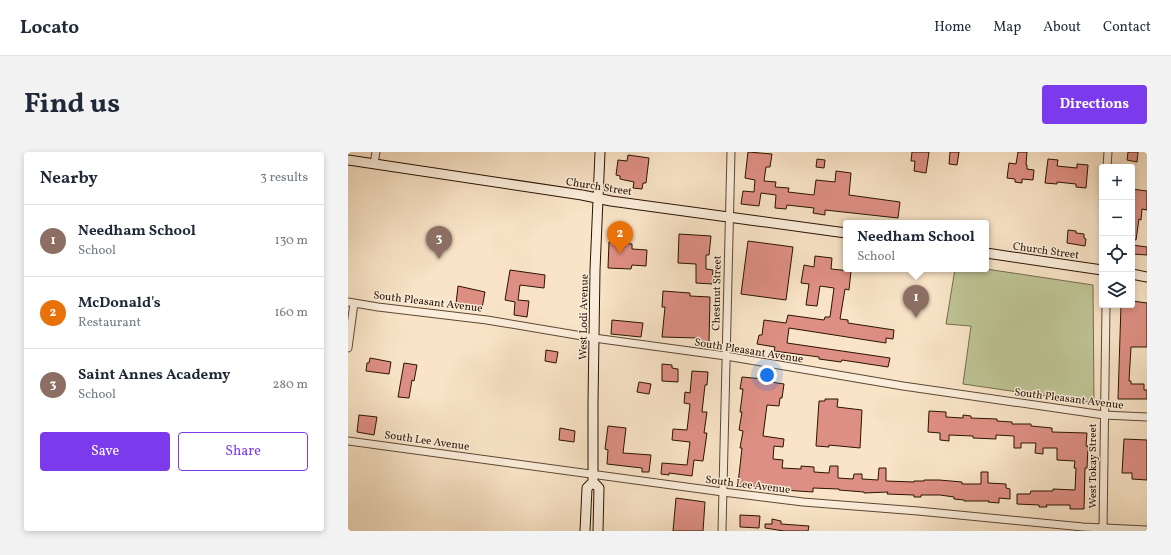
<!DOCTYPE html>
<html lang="en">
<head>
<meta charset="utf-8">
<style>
  :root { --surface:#fff; --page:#f2f2f3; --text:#1f2937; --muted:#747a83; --line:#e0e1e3; --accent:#7c3aed }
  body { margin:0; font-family:Vollkorn,serif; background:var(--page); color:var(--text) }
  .controls { position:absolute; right:12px; top:12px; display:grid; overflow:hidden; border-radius:4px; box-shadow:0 2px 6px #0003 }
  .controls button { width:36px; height:36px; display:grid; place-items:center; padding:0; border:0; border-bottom:1px solid var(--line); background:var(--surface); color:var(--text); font:20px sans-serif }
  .you { position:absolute; left:419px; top:223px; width:14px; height:14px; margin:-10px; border:3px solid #fff; border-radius:50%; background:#1a73e8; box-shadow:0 0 0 6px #1a73e833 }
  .badge { display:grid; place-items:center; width:26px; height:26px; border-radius:50%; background:var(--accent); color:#fff; font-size:13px; font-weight:700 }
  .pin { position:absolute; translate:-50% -33px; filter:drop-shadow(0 1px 2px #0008) }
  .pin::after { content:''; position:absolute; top:21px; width:14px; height:12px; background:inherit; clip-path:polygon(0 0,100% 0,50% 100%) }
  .popup { position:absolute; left:495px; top:68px; width:146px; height:52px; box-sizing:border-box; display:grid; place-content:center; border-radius:4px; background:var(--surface); filter:drop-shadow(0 1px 3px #0005); font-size:13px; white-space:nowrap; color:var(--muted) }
  .popup b { font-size:15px; color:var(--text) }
  .popup::after { content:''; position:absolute; left:50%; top:100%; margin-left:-8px; border:8px solid transparent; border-top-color:var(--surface) }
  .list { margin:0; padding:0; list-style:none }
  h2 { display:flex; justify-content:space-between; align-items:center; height:52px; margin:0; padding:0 16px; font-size:17px }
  h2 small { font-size:13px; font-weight:400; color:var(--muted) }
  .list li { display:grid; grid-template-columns:26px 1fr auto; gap:12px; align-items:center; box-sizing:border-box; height:72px; padding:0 16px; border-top:1px solid var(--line) }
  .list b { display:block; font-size:15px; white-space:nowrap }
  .list p { margin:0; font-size:13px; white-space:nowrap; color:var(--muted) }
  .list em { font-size:13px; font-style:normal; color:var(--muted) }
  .actions { display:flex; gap:8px; padding:12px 16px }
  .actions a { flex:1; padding:9px 0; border:1px solid var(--accent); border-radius:4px; text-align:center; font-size:14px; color:var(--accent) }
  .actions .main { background:var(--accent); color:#fff }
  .icon { flex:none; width:22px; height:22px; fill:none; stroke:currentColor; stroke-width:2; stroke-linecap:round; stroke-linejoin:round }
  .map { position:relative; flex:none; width:799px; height:379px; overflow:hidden; border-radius:4px }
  header { display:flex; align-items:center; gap:24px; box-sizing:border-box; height:56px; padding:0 20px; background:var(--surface); border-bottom:1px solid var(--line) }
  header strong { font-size:19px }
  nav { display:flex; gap:22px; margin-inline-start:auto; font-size:14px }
  .intro { display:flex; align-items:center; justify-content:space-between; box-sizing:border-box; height:96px; padding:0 24px }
  h1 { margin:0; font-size:28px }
  .button { padding:10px 18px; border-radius:4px; background:var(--accent); color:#fff; font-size:14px; font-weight:700 }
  main { display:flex; gap:24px; padding:0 24px }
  aside { flex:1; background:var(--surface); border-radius:4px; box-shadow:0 2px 6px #0003 }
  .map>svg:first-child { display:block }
  .green { fill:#bec495; stroke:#746c4b }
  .building { fill:#de8f83; stroke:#291301 }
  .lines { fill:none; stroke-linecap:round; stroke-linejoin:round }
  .street-casing { stroke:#5d4732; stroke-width:9 }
  .secondary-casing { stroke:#291301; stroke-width:11 }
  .street { stroke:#fbeddb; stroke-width:7 }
  .secondary { stroke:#fbeddb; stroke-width:9 }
  .labels { text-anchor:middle; stroke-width:3; stroke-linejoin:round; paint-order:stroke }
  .street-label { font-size:11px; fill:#291301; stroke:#fbeddb }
</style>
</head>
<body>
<header>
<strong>Locato</strong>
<nav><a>Home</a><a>Map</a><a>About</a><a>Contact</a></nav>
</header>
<div class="intro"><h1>Find us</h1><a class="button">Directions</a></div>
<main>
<aside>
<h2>Nearby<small>3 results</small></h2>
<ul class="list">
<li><span class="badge" style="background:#8d6e63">1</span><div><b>Needham School</b><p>School</p></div><em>130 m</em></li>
<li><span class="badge" style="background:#e8710a">2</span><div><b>McDonald's</b><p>Restaurant</p></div><em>160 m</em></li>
<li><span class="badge" style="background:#8d6e63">3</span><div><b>Saint Annes Academy</b><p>School</p></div><em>280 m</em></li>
</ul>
<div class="actions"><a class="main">Save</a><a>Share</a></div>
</aside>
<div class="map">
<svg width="799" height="379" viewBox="0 0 799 379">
  <rect width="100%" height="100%" fill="#f9e4c7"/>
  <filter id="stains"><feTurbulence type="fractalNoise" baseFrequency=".005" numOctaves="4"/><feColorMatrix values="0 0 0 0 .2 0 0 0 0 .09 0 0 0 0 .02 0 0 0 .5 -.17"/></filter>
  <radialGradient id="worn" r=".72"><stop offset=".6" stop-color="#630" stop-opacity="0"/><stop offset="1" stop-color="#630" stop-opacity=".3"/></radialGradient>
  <path class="green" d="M 607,117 L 638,117 L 745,133 L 746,251 L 615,232 L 623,174 L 598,172 Z"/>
  <path class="building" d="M 400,0 L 424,2 L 422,15 L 418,15 L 416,29 L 428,30 L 427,35 L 441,36 L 440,40 L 466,43 L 468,28 L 487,30 L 488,19 L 503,21 L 501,43 L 552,50 L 550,66 L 477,58 L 477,63 L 465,61 L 466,56 L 439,53 L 438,57 L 427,56 L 428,43 L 413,41 L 411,54 L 393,52 L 395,39 L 406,40 L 407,28 L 397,26 Z
    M 564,0 L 581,0 L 578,21 L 566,19 L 567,9 L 563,9 Z
    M 602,0 L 611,0 L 609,13 L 601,12 Z
    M 670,0 L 679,0 L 678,13 L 679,13 L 679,17 L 686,18 L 685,28 L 674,27 L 674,31 L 667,30 L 667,27 L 659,26 L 661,11 L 668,12 Z
    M 780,0 L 790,0 L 789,10 L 779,8 Z
    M 280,3 L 301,6 L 298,31 L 295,31 L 294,37 L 285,36 L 286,30 L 272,27 L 272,24 L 268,23 L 270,8 L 279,9 Z
    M 469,7 L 477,8 L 476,16 L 468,15 Z
    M 700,7 L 710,8 L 709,14 L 729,16 L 729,12 L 740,13 L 738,36 L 728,35 L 728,32 L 709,30 L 709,32 L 697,31 Z
    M 784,37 L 799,39 L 799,58 L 794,57 L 793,68 L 791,67 L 788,88 L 784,87 Z
    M 720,78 L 728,79 L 728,81 L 736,82 L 736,86 L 738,87 L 737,94 L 719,91 Z
    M 331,82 L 363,84 L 361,103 L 358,103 L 358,117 L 365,118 L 364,132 L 348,131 L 348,112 L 330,111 Z
    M 400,89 L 445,95 L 438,148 L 393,142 Z
    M 261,90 L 284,92 L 284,97 L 299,98 L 298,114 L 284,113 L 283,117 L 260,116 Z
    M 784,93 L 799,95 L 799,103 L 784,102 Z
    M 467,104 L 484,106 L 483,117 L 503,119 L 501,138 L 497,137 L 492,167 L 500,168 L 500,171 L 546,178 L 545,187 L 538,186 L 538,191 L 441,176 L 439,191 L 542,206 L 540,215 L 494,208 L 493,210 L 471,207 L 471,205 L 426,199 L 427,195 L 409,192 L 411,183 L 414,183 L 416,168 L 438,171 L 440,163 L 476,168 L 477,165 L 482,165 L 486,136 L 472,134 L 469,154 L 458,153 L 461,132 L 453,131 L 456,113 L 466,115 Z
    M 162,118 L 197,123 L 196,136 L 172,133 L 170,148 L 181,149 L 179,165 L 166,163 L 167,150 L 157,148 Z
    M 110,134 L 137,140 L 134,156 L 130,156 L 129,157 L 111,155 L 111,152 L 108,152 Z
    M 315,139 L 342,141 L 342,144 L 362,145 L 361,191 L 350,191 L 350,186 L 314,185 L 317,155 L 314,155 Z
    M 784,149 L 799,151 L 799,195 L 783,195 L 781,229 L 783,229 L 783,232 L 796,232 L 796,238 L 799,238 L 799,247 L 770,247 L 773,153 L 784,153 Z
    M 264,168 L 295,171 L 293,185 L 263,182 Z
    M 198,198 L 210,200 L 208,211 L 197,209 Z
    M 22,206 L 43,210 L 41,222 L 18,219 L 19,211 L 21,211 Z
    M 56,211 L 69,213 L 66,229 L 64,228 L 61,246 L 50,245 Z
    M 314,212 L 324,213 L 324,216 L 330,217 L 330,230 L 314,229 Z
    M 344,219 L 360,220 L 359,233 L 357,233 L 354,260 L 359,260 L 356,281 L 359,281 L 355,309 L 346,308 L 344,324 L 321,321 L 321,323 L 313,322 L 314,311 L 339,313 L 342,290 L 324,288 L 325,277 L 339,278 L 342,252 L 336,251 L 337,240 L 342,241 Z
    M 394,225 L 416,227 L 423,228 L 423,230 L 436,232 L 434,246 L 432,246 L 431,254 L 419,253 L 415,284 L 436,287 L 435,295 L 426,294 L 425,307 L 435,308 L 434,316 L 453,317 L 453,314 L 466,315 L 466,320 L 481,321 L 482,314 L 490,314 L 490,326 L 505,327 L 506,322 L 514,322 L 514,327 L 530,328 L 531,316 L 538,316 L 538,329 L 566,330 L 566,329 L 576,329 L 576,328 L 591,328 L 614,330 L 614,332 L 633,332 L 633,320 L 640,320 L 640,331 L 658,332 L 658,336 L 662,337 L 662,347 L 651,346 L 651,351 L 640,350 L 641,349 L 616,349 L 616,348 L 606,347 L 606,345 L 592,343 L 573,343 L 573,345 L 566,345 L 566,343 L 539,342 L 540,340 L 516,341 L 516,340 L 491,338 L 491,337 L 465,336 L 465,340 L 435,338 L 435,341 L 420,339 L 420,336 L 390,332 L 394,296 L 392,296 L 395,279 L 391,278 L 394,260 L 392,260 L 395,237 L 392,237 Z
    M 291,230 L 303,232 L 301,242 L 289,240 Z
    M 477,247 L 490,247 L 489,255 L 514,258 L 512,296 L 481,293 L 481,295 L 468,294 L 471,249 L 477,249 Z
    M 581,259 L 598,260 L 598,265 L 615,266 L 615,263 L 623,264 L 623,266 L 649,267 L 649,269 L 664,270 L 664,272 L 683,272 L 683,274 L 704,276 L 704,280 L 739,281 L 738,294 L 740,294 L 739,316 L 737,316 L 736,357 L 722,357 L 722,353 L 698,353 L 699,355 L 691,355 L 691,353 L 669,352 L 669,342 L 682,342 L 683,339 L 705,339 L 705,337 L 727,338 L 728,316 L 726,316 L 727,309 L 709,308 L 709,296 L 695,296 L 695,302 L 687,301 L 688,291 L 673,291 L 673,296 L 666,296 L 666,284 L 648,283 L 648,287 L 625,286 L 625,284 L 601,283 L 601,289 L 592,288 L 592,281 L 580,280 Z
    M 11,263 L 29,265 L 26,283 L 9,280 Z
    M 260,274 L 278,276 L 275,301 L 303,303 L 301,320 L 294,320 L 294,316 L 259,312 L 260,298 L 257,297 Z
    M 212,276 L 227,279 L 226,290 L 211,288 Z
    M 776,287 L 799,288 L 799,328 L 784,327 L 784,321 L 774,321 Z
    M 328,346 L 357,350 L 355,379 L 325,379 Z
    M 392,363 L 412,364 L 411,376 L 392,375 Z
    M 424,367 L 433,369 L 433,372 L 461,374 L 460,379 L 436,379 L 417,376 L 417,372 L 424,372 Z"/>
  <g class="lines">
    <g class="street-casing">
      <path id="street" d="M 26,12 L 28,0
        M 759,15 L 760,0
        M 0,150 L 30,155 L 139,168 L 246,186 L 378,204 L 555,234 L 756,263 L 799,265
        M 0,196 L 6,151
        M 0,289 L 375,340 L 455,350 L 570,359 L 735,375 L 799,378
        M 374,379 L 383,0
        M 755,379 L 758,153"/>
    </g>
    <g class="secondary-casing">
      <path id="secondary" d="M 0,8 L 234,43 L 263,49 L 498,81
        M 638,101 L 754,118
        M 784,122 L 799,125
        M 245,330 L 251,336 L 250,379
        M 237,379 L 239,336 L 245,330 L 245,250 L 247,118 L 252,0"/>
    </g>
    <use href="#street" class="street"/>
    <use href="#secondary" class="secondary"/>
  </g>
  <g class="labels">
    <g class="street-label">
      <text transform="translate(251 34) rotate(9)" y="4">Church Street</text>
      <text transform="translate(698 98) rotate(8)" y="4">Church Street</text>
      <text transform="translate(368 141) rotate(-89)" y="4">Chestnut Street</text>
      <text transform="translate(80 149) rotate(7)" y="4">South Pleasant Avenue</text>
      <text transform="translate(235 165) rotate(-89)" y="4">West Lodi Avenue</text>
      <text transform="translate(401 198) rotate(9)" y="4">South Pleasant Avenue</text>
      <text transform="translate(721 246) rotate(7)" y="4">South Pleasant Avenue</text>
      <text transform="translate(79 288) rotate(8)" y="4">South Lee Avenue</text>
      <text transform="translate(744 314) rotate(-90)" y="4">West Tokay Street</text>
      <text transform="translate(400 332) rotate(7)" y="4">South Lee Avenue</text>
    </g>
  </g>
  <rect width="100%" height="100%" filter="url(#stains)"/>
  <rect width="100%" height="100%" fill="url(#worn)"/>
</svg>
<div class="controls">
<button>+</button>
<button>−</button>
<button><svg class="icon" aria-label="locate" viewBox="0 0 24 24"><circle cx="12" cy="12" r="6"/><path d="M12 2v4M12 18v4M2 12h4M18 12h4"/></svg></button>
<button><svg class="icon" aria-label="layers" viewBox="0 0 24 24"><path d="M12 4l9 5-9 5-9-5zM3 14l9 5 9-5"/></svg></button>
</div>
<div class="you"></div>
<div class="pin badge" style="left:568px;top:166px;background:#8d6e63">1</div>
<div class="popup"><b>Needham School</b>School</div>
<div class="pin badge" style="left:272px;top:102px;background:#e8710a">2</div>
<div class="pin badge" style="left:91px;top:107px;background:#8d6e63">3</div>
</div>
</main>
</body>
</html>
